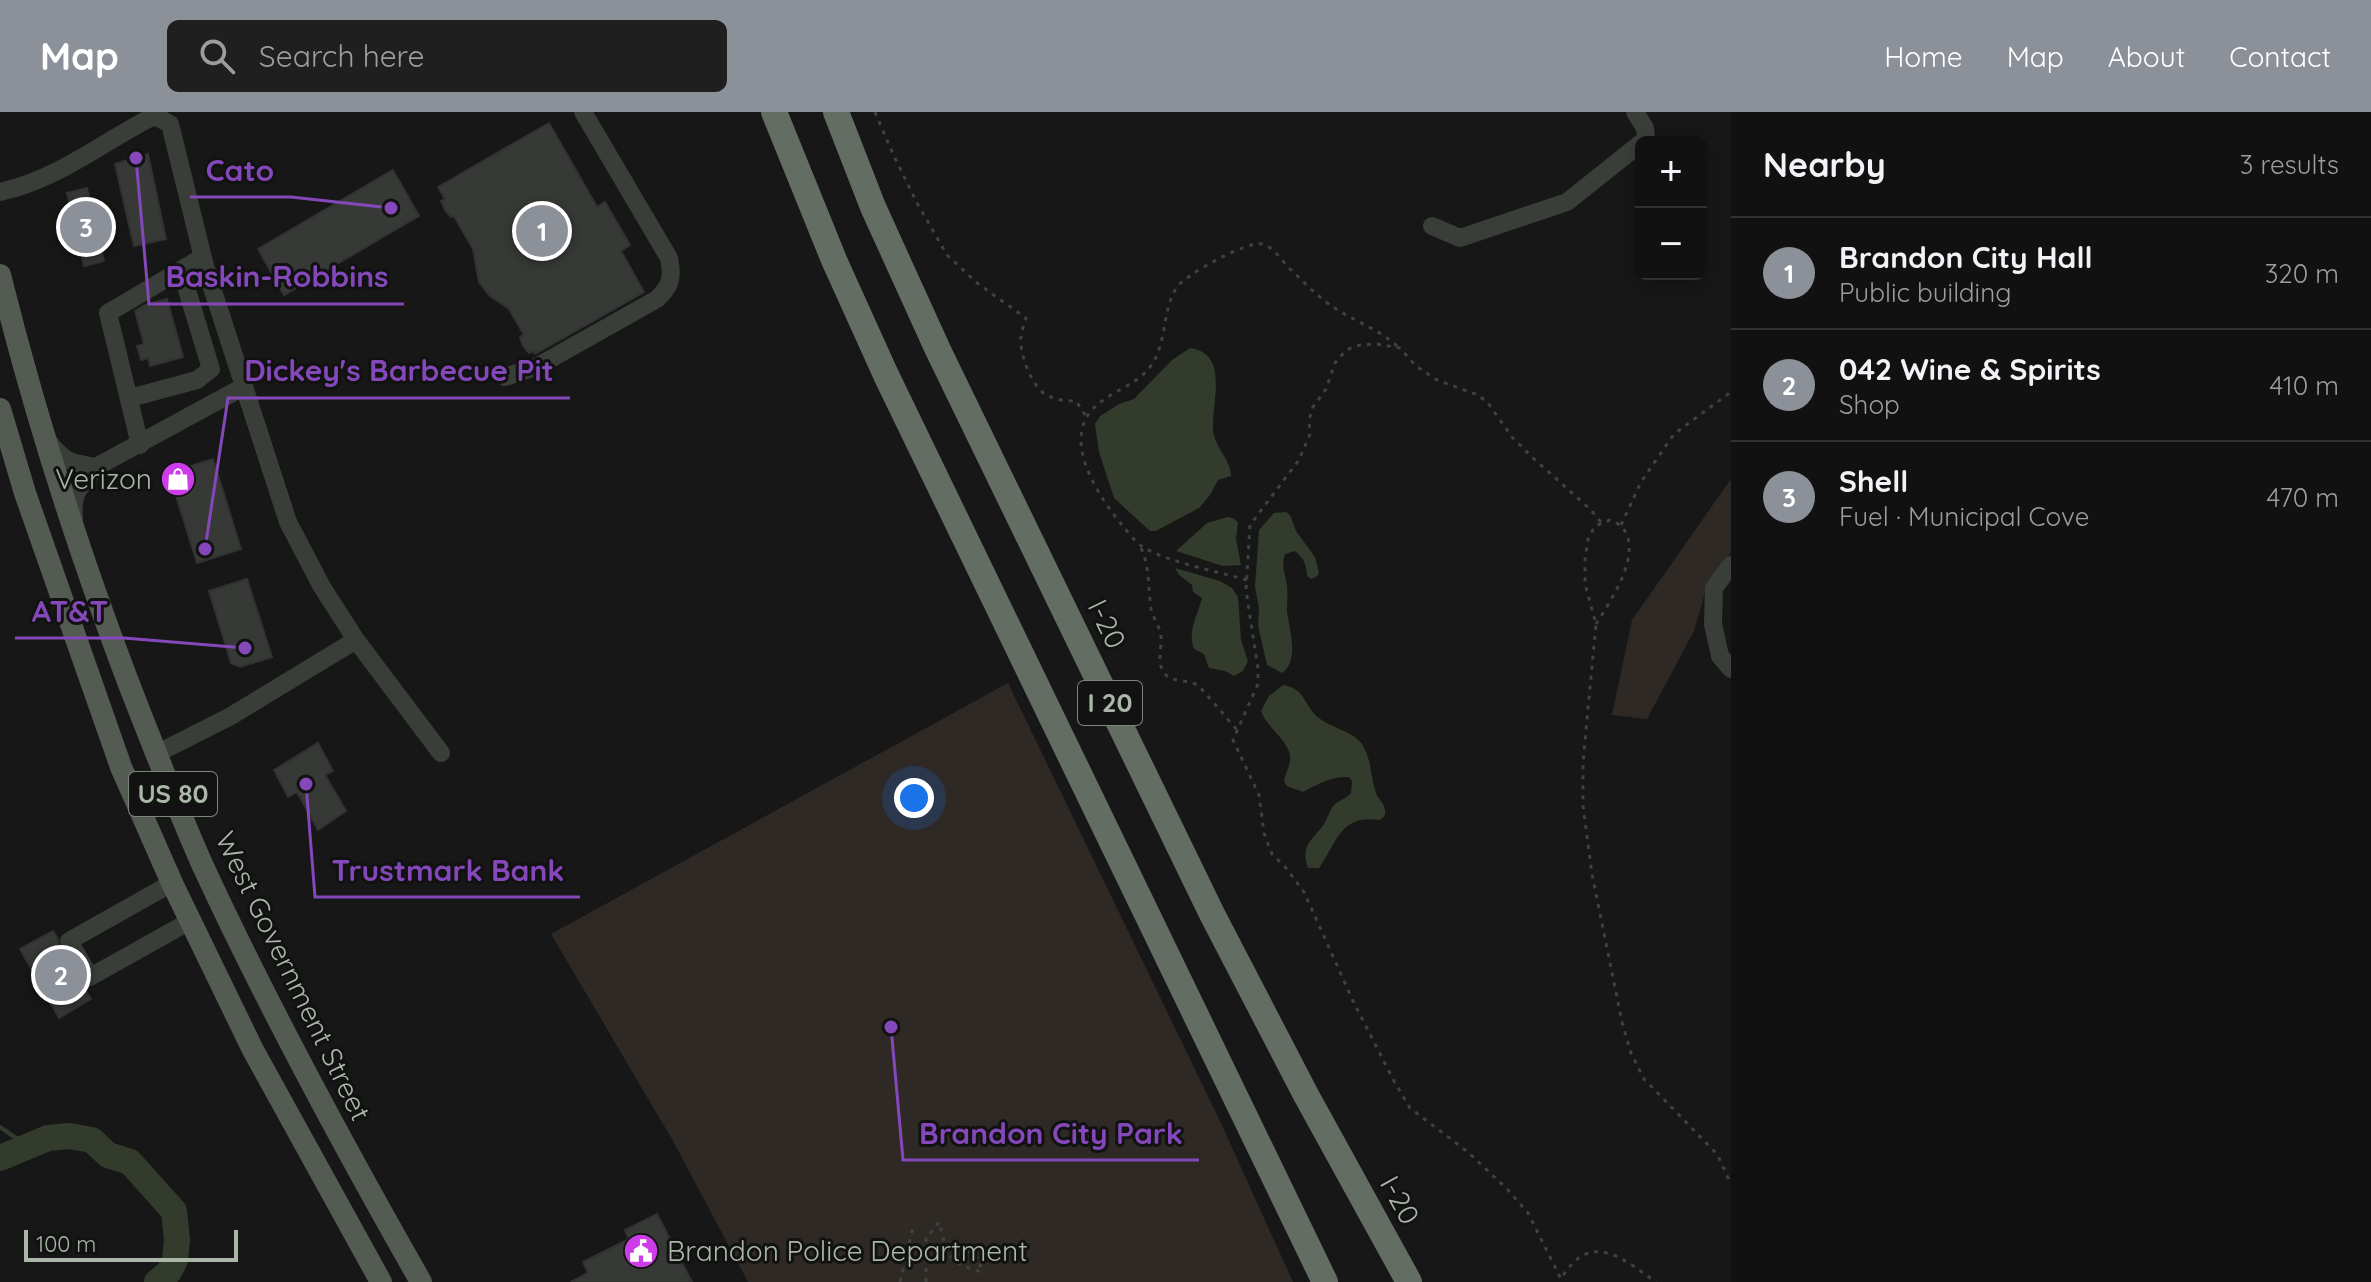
<!DOCTYPE html>
<html lang="en">
<head>
<meta charset="utf-8">
<style>
  :root { --surface:#101110; --page:#1e1f1e; --text:#f1f3f6; --muted:#9c9d9f; --line:#303130; --accent:#8c9099 }
  body { margin:0; font-family:Quicksand,sans-serif; background:var(--page); color:var(--text) }
  .controls { position:absolute; right:24px; top:24px; display:grid; overflow:hidden; border-radius:12px; box-shadow:0 4px 12px #0003 }
  .controls button { width:72px; height:72px; display:grid; place-items:center; padding:0; border:0; border-bottom:2px solid var(--line); background:var(--surface); color:var(--text); font:40px sans-serif }
  .scale { position:absolute; left:24px; bottom:20px; width:214px; box-sizing:border-box; padding-left:8px; border:4px solid #aab7a8; border-top:0; font-size:22px; line-height:28px; white-space:nowrap; color:#aab7a8; -webkit-text-stroke:6px #111211; paint-order:stroke }
  .you { position:absolute; left:914px; top:686px; width:28px; height:28px; margin:-20px; border:6px solid #fff; border-radius:50%; background:#1a73e8; box-shadow:0 0 0 12px #1a73e833 }
  .badge { display:grid; place-items:center; width:52px; height:52px; border-radius:50%; background:var(--accent); color:#fff; font-size:26px; font-weight:700 }
  .pin { position:absolute; translate:-50% -50%; border:4px solid #fff; box-shadow:0 2px 8px #0006 }
  .list { margin:0; padding:0; list-style:none }
  h2 { display:flex; justify-content:space-between; align-items:center; height:104px; margin:0; padding:0 32px; font-size:34px }
  h2 small { font-size:26px; font-weight:400; color:var(--muted) }
  .list li { display:grid; grid-template-columns:52px 1fr auto; gap:24px; align-items:center; box-sizing:border-box; height:112px; padding:0 32px; border-top:2px solid var(--line) }
  .list b { display:block; font-size:30px; white-space:nowrap }
  .list p { margin:0; font-size:26px; white-space:nowrap; color:var(--muted) }
  .list em { font-size:26px; font-style:normal; color:var(--muted) }
  .icon { flex:none; width:44px; height:44px; fill:none; stroke:currentColor; stroke-width:2; stroke-linecap:round; stroke-linejoin:round }
  .map { position:relative; flex:none; width:1731px; height:1170px; overflow:hidden }
  header { display:flex; align-items:center; gap:48px; box-sizing:border-box; height:112px; padding:0 40px; background:var(--accent); color:#fff }
  header strong { font-size:38px }
  nav { display:flex; gap:44px; margin-inline-start:auto; font-size:28px }
  .search { width:560px; height:72px; background:var(--page); display:flex; align-items:center; gap:20px; box-sizing:border-box; padding:0 28px; border-radius:12px; color:var(--muted); font-size:30px }
  main { display:flex }
  aside { flex:1; background:var(--surface) }
  .map>svg:first-child { display:block }
  .green { fill:#2f2926 }
  .water { fill:#323b2c }
  .lines { fill:none; stroke-linecap:round; stroke-linejoin:round }
  .stream { stroke:#323b2c; stroke-width:4 }
  .river { stroke:#323b2c; stroke-width:26 }
  .building { fill:#363936; stroke:#303330; stroke-width:2 }
  .path { stroke:#3d433d; stroke-width:3; stroke-dasharray:4 6; stroke-linecap:butt }
  .minor { stroke:#393e39; stroke-width:18 }
  .major { stroke:#535b53; stroke-width:22 }
  .highway { stroke:#646d63; stroke-width:26 }
  .labels { text-anchor:middle; stroke-width:6; stroke-linejoin:round; paint-order:stroke }
  .shield { fill:#111211; stroke:#7c867b; stroke-width:2 }
  .shield-label { font-size:26px; font-weight:bold; fill:#aab7a8 }
  .poi-label { font-size:28px; fill:#aab7a8; stroke:#111211; text-anchor:end }
  .street-label { font-size:28px; fill:#aab7a8; stroke:#111211 }
  .leader { fill:none; stroke:#8448ba; stroke-width:3 }
  .callout-dot { fill:#8448ba; stroke:#111211; stroke-width:3 }
  .callout-label { font-size:30px; text-anchor:middle; font-weight:bold; fill:#8448ba; stroke:#111211; stroke-width:6; stroke-linejoin:round; paint-order:stroke }
</style>
</head>
<body>
<header>
<strong>Map</strong>
<div class="search"><svg class="icon" aria-label="search" viewBox="0 0 24 24"><circle cx="10" cy="10" r="6"/><path d="M15 15l6 6"/></svg>Search here</div>
<nav><a>Home</a><a>Map</a><a>About</a><a>Contact</a></nav>
</header>
<main>
<div class="map">
<svg width="1731" height="1170" viewBox="0 0 1731 1170">
  <rect width="100%" height="100%" fill="#161716"/>
  <path class="green" d="M 1731,367 L 1731,440 L 1707,474 L 1694,519 L 1647,607 L 1612,603 L 1632,508 Z
    M 1008,571 L 1220,1009 L 1293,1170 L 748,1170 L 673,1029 L 551,822 Z"/>
  <path class="water" d="M 1190,236 C 1233,242 1208,298 1214,324 C 1218,338 1231,349 1231,364 L 1218,368 L 1210,383 L 1199,396 L 1156,419 L 1150,419 L 1114,386 L 1099,340 L 1095,312 L 1100,304 L 1119,292 L 1134,287 L 1172,248 Z
    M 1286,400 L 1290,403 L 1296,419 L 1315,445 L 1319,461 L 1316,465 L 1311,467 L 1307,464 C 1306,451 1304,447 1295,439 L 1285,442 C 1281,456 1285,460 1287,473 C 1288,482 1287,491 1287,499 C 1289,518 1300,548 1282,561 L 1267,553 L 1258,514 L 1259,496 L 1255,475 L 1259,418 L 1274,401 Z
    M 1228,405 L 1233,406 L 1238,410 L 1236,427 L 1241,453 L 1223,454 L 1176,439 L 1207,411 Z
    M 1175,456 L 1220,469 L 1232,476 L 1238,485 L 1241,528 L 1248,549 L 1243,559 L 1234,564 L 1225,559 L 1209,556 L 1204,542 L 1194,537 C 1187,519 1198,503 1202,486 L 1193,480 L 1192,473 L 1179,463 Z
    M 1283,573 C 1307,577 1303,594 1319,606 C 1331,616 1353,619 1362,632 C 1372,648 1370,663 1376,681 C 1378,687 1384,691 1385,697 C 1386,704 1384,704 1380,708 C 1340,702 1338,729 1319,756 L 1308,756 C 1299,732 1315,727 1325,710 C 1328,704 1331,696 1335,692 C 1340,688 1346,687 1351,681 L 1352,669 L 1349,665 C 1332,664 1318,672 1303,680 L 1287,674 L 1284,670 C 1285,661 1291,653 1290,644 C 1288,628 1267,616 1261,599 L 1269,584 Z"/>
  <g class="lines">
    <path class="stream" d="M 0,1015 L 29,1035"/>
    <path class="river" d="M 0,1046 L 48,1026 L 69,1024 L 92,1028 L 108,1043 L 130,1050 L 174,1099 L 177,1128 L 175,1148 L 169,1160 L 157,1170"/>
  </g>
  <path class="building" d="M 549,11 L 597,95 L 605,90 L 630,133 L 621,139 L 644,180 L 535,242 L 533,239 L 529,241 L 523,234 L 520,225 L 524,223 L 509,197 L 490,184 L 479,170 L 473,137 L 454,104 L 451,105 L 445,98 L 441,89 L 445,87 L 438,75 Z
    M 148,42 L 166,127 L 134,134 L 115,52 Z
    M 393,58 L 419,104 L 284,183 L 258,137 Z
    M 87,76 L 104,149 L 84,154 L 67,81 Z
    M 167,187 L 183,245 L 150,254 L 148,246 L 141,248 L 137,234 L 144,232 L 135,199 L 145,193 Z
    M 213,347 L 241,437 L 197,451 L 169,361 Z
    M 247,467 L 272,545 L 240,555 L 231,551 L 209,479 Z
    M 318,631 L 333,659 L 325,663 L 346,699 L 318,718 L 297,680 L 288,685 L 274,658 Z
    M 53,819 L 58,827 L 59,835 L 91,887 L 59,906 L 20,837 Z
    M 657,1102 L 692,1170 L 571,1170 L 588,1161 L 583,1150 L 629,1127 L 625,1118 Z"/>
  <g class="lines">
    <path class="path" d="M 875,0 L 893,42 L 917,91 L 947,143 L 977,171 L 1026,206 C 1025,212 1021,219 1021,224 C 1019,241 1031,273 1045,282 C 1054,288 1066,289 1076,289 L 1086,304
      M 1601,410 L 1590,397 L 1533,346 L 1512,325 L 1488,291 L 1478,283 L 1437,268 L 1416,254 L 1400,236 L 1377,232 L 1360,233 L 1346,238 L 1335,251 L 1326,277 L 1313,295 L 1309,308 L 1310,322 L 1299,348 L 1250,413 L 1246,478 L 1258,557 L 1258,572 L 1233,628 L 1259,683 L 1264,721 L 1272,742 L 1286,756 L 1304,780 L 1353,889 L 1394,969 L 1410,996 L 1469,1041 L 1507,1077 L 1528,1101 L 1561,1167 C 1590,1118 1621,1145 1656,1170
      M 1621,413 L 1641,370 L 1674,322 L 1731,280
      M 1141,436 C 1150,455 1148,476 1151,497 C 1153,506 1161,516 1161,526 C 1162,537 1156,552 1165,562 C 1172,571 1189,567 1199,574 L 1238,619
      M 1247,468 C 1216,459 1170,451 1143,435 C 1135,430 1128,420 1122,413 C 1101,387 1066,337 1088,303 C 1101,282 1136,275 1150,255 C 1168,231 1161,199 1177,175 C 1185,163 1248,128 1262,132 C 1274,135 1281,148 1289,156 C 1301,167 1312,179 1325,189 C 1347,207 1375,214 1397,234
      M 1596,512 C 1610,490 1645,439 1621,414 C 1618,411 1613,410 1610,408 L 1595,414 L 1588,427 L 1585,448 L 1585,472 L 1596,512 L 1583,650 L 1583,694 L 1592,762 L 1622,910 L 1631,941 L 1644,967 L 1717,1042 L 1731,1072
      M 900,1170 L 913,1115
      M 926,1170 L 926,1127 L 939,1110 C 947,1142 948,1151 981,1160 L 980,1148 L 961,1134 L 952,1147"/>
    <path class="minor" d="M 1635,0 L 1645,16 L 1646,27 L 1643,30
      M 0,80 C 56,68 100,32 150,6 L 157,5 L 170,12 L 205,154 L 288,410 L 322,475 L 356,528 L 441,641
      M 1432,114 L 1460,126 L 1567,90 L 1641,31
      M 505,265 L 538,254 L 657,187 C 671,174 673,165 669,146 L 583,0
      M 130,286 L 197,268 L 211,257 L 181,158
      M 48,329 C 64,350 71,351 96,355 C 79,378 72,377 74,408
      M 140,333 L 108,201 L 203,145
      M 96,355 L 243,275
      M 1731,453 L 1714,476 L 1713,512 L 1720,544 L 1731,557
      M 156,642 L 231,604 L 356,528
      M 172,771 L 69,829 L 90,865 L 190,809"/>
    <path class="major" d="M 0,163 C 34,300 77,435 127,567 C 151,629 175,691 202,752 C 268,895 343,1033 421,1170
      M 0,297 L 25,381 L 121,655 L 172,771 L 253,938 L 381,1170"/>
    <path class="highway" d="M 774,0 L 834,148 L 886,263 L 1325,1170
      M 836,0 L 873,95 L 938,238 L 1212,802 L 1306,983 L 1409,1170"/>
  </g>
  <defs>
    <g id="shop-disc" transform="scale(1.8)"><circle r="9.5" fill="#cd3ce9" stroke="#111211"/><path d="M-5-2.5h2.3a2.7 3.5 0 0 1 5.4 0H5L5.5 6h-11ZM-1.5-2.5h3a1.5 2.3 0 0 0-3 0Z" fill="#fff"/></g>
    <g id="civic-disc" transform="scale(1.8)"><circle r="9.5" fill="#cd3ce9" stroke="#111211"/><path d="M-.6-6.5H3V-4.5H.6V-3L4-1V1h2V6H-6V1h2V-1L-.6-3ZM-1.2 2.5V6h2.4V2.5Z" fill="#fff"/></g>
  </defs>
  <g fill-rule="evenodd">
    <use href="#shop-disc" x="178" y="367"/>
    <use href="#civic-disc" x="641" y="1139"/>
  </g>
  <g class="labels">
    <g class="shield">
      <rect x="1078" y="569" width="64" height="44" rx="6"/>
      <rect x="129" y="660" width="88" height="44" rx="6"/>
    </g>
    <g class="shield-label">
      <text x="1110" y="600">I 20</text>
      <text x="173" y="691">US 80</text>
    </g>
    <g class="poi-label">
      <text x="152" y="377">Verizon</text>
      <text x="667" y="1149" text-anchor="start">Brandon Police Department</text>
    </g>
    <g class="street-label">
      <text transform="translate(1107 512) rotate(64)" y="10">I-20</text>
      <text transform="translate(293 864) rotate(64)" y="10">West Government Street</text>
      <text transform="translate(1400 1088) rotate(61)" y="10">I-20</text>
    </g>
  </g>
  <path class="leader" d="M391 96L291 85H190M136 46L149 192H404M205 437L228 286H570M245 536L124 526H15M306 672L315 785H580M891 915L903 1048H1199"/>
  <g class="callout-dot">
    <circle cx="391" cy="96" r="8"/>
    <circle cx="136" cy="46" r="8"/>
    <circle cx="205" cy="437" r="8"/>
    <circle cx="245" cy="536" r="8"/>
    <circle cx="306" cy="672" r="8"/>
    <circle cx="891" cy="915" r="8"/>
  </g>
  <g class="callout-label">
    <text x="240" y="69">Cato</text>
    <text x="277" y="175">Baskin-Robbins</text>
    <text x="399" y="269">Dickey's Barbecue Pit</text>
    <text x="70" y="510">AT&amp;T</text>
    <text x="448" y="769">Trustmark Bank</text>
    <text x="1051" y="1032">Brandon City Park</text>
  </g>
</svg>
<div class="controls">
<button>+</button>
<button>−</button>
</div>
<div class="scale">100 m</div>
<div class="you"></div>
<div class="pin badge" style="left:542px;top:119px">1</div>
<div class="pin badge" style="left:61px;top:863px">2</div>
<div class="pin badge" style="left:86px;top:115px">3</div>
</div>
<aside>
<h2>Nearby<small>3 results</small></h2>
<ul class="list">
<li><span class="badge">1</span><div><b>Brandon City Hall</b><p>Public building</p></div><em>320 m</em></li>
<li><span class="badge">2</span><div><b>042 Wine &amp; Spirits</b><p>Shop</p></div><em>410 m</em></li>
<li><span class="badge">3</span><div><b>Shell</b><p>Fuel · Municipal Cove</p></div><em>470 m</em></li>
</ul>
</aside>
</main>
</body>
</html>
